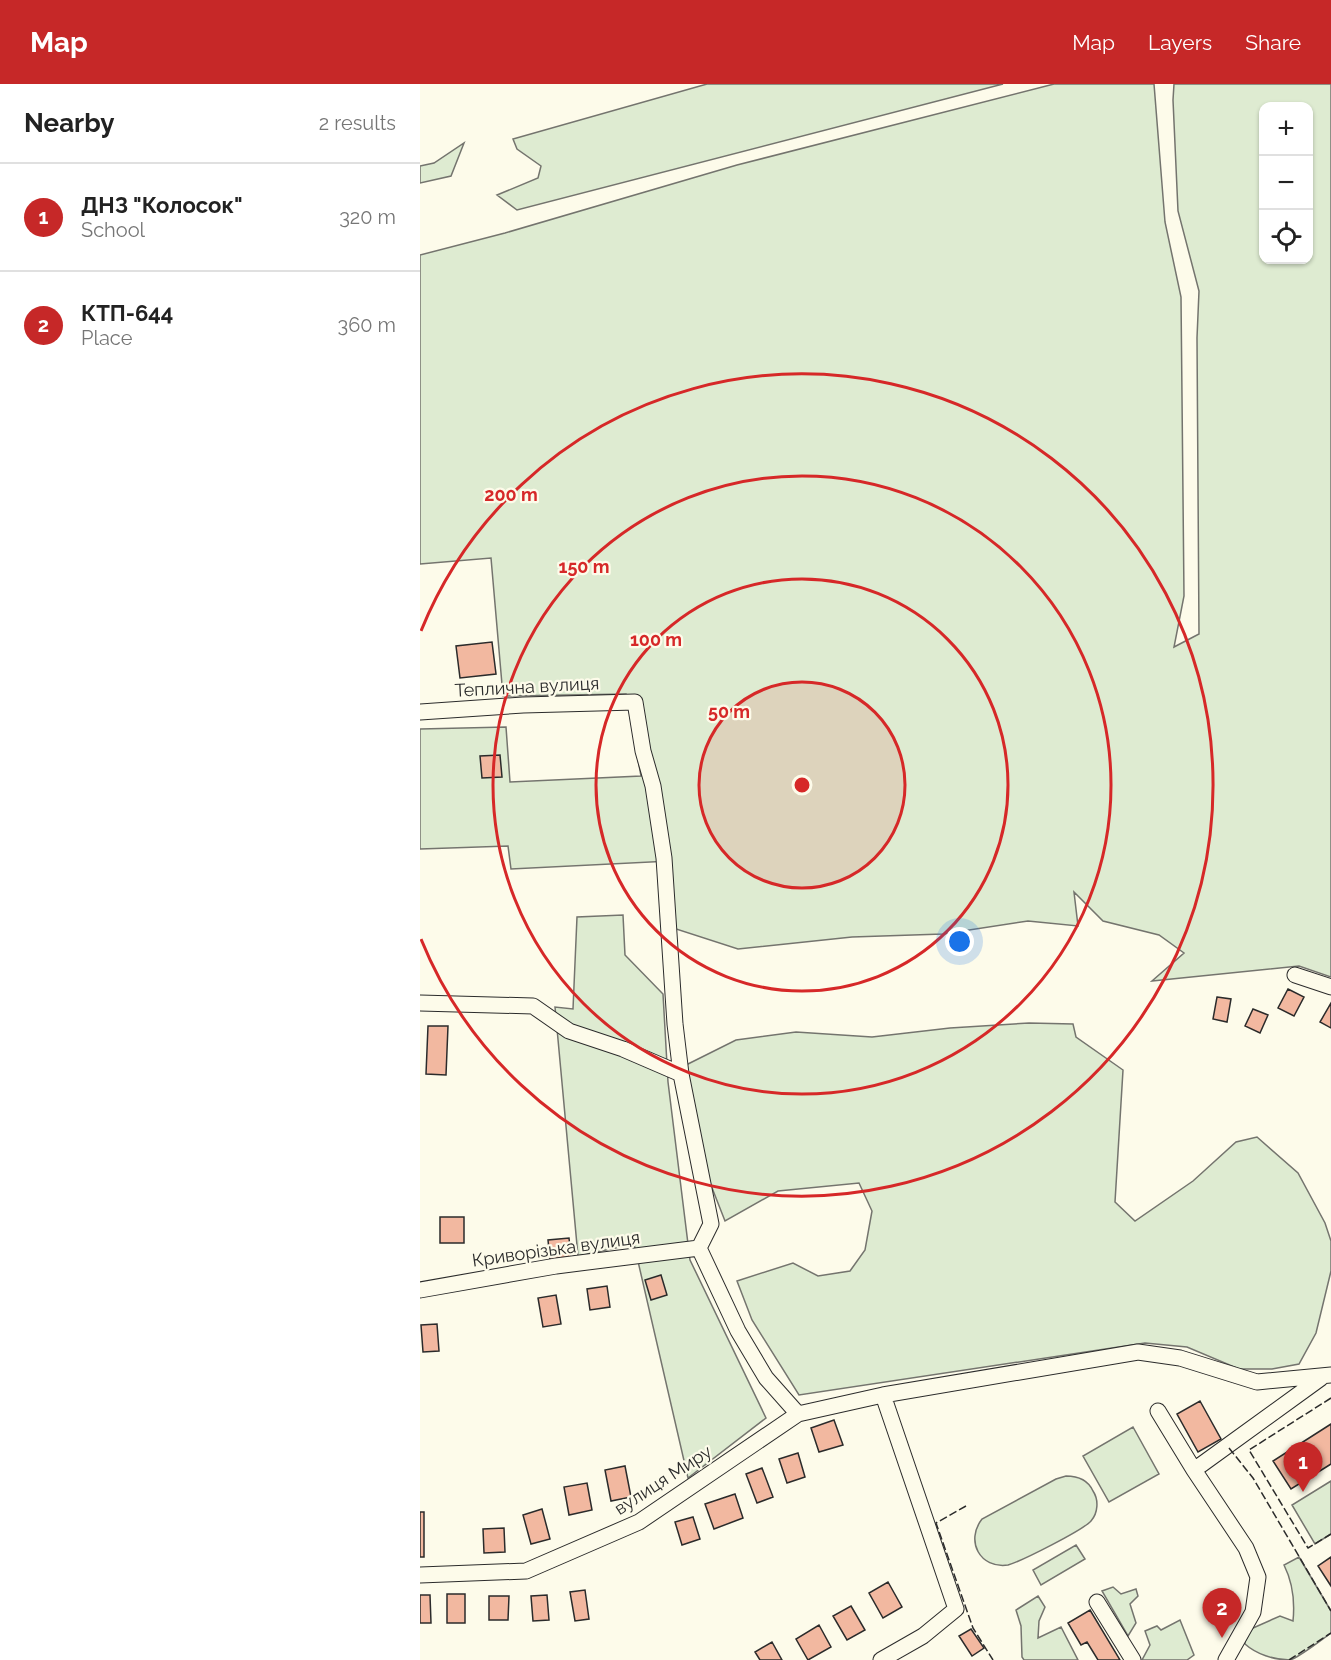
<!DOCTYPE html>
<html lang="en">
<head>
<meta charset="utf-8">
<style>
  :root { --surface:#fff; --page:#f6f6f6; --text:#222; --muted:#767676; --line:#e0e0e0; --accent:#c62828 }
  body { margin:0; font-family:Raleway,sans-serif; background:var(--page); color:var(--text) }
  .controls { position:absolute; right:18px; top:18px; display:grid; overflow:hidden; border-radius:12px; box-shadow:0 2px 4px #0004 }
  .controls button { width:54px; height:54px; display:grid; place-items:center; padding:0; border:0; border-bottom:2px solid var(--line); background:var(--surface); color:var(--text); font:30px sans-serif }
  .you { position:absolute; left:540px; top:858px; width:21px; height:21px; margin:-15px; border:4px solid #fff; border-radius:50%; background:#1a73e8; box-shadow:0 0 0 9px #1a73e833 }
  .badge { display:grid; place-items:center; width:39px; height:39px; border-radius:50%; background:var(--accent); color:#fff; font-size:20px; font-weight:700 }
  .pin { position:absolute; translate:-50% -50px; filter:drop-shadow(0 2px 3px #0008) }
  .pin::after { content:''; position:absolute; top:32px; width:21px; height:18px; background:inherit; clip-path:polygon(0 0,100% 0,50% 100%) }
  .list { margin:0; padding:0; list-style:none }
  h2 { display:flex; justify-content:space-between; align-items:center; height:78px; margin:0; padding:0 24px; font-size:26px }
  h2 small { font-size:20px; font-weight:400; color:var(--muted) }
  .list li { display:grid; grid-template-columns:39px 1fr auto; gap:18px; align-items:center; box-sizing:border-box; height:108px; padding:0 24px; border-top:2px solid var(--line) }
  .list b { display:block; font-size:22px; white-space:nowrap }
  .list p { margin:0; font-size:20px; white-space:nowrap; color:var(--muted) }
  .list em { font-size:20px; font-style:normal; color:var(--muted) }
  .icon { flex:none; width:33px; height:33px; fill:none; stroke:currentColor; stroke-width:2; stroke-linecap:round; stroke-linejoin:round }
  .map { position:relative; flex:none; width:911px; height:1576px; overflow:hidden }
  header { display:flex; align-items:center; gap:36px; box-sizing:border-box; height:84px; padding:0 30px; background:var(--accent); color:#fff }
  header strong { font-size:28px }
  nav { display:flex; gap:33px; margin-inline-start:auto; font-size:21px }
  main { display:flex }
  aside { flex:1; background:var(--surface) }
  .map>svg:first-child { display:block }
  .green { fill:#deebd1; stroke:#74746e; stroke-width:1.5; fill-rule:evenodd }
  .building { fill:#f2b8a0; stroke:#2b2b2b; stroke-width:1.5 }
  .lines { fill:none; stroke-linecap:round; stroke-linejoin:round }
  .minor-casing { stroke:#2b2b2b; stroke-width:17 }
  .minor { stroke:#fdfbea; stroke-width:15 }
  .fence { stroke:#2b2b2b; stroke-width:1.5; stroke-dasharray:8 3; stroke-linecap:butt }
  .ring { fill:none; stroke:#d62828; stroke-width:3 }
  .labels { text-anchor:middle; stroke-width:4.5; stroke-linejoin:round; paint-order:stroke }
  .street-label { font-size:18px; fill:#2b2b2b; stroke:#fdfbea }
  .centre { fill:#d62828; stroke:#fdfbea; stroke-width:3 }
  .ring-label { font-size:18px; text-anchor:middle; font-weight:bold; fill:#d62828; stroke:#fdfbea; stroke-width:4.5; stroke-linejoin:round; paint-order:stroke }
</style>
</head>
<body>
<header>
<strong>Map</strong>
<nav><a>Map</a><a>Layers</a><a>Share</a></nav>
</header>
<main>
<aside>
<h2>Nearby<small>2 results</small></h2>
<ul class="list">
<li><span class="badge">1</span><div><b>ДНЗ &quot;Колосок&quot;</b><p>School</p></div><em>320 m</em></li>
<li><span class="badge">2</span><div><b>КТП-644</b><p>Place</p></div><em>360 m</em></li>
</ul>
</aside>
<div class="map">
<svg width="911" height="1576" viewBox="0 0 911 1576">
  <rect width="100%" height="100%" fill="#fdfbea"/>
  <path class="green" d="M 287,0 L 583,0 L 97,126 L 77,111 L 118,94 L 121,82 L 97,65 L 93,55 Z
    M 634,0 L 734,0 L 745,138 L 761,213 L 764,512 L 754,563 L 779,550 L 777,254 L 779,207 L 758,127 L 753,16 L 754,0 L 911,0 L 911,893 L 879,882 L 732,897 L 764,869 L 739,851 L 683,837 L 654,808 L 658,842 L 608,837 L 523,850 L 432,853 L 318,865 L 253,844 L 250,777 L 91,785 L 88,762 L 0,765 L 0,645 L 86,643 L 90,698 L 221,692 L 206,610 L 83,612 L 71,474 L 0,480 L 0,171 L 85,149 L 317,81 ZM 844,22 L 888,22 L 888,176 L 844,176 Z
    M 44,59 L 31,92 L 0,99 L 0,82 L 14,79 Z
    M 203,831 L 205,871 L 243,910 L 248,998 L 270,1176 L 346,1334 L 268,1394 L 214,1160 L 158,1172 L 135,923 L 153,925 L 157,833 Z
    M 609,939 L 653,940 L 656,953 L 703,986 L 695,1118 L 715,1137 L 773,1097 L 816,1058 L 837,1053 L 878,1089 L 905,1139 L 911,1157 L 911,1187 L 896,1249 L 879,1280 L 852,1285 L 819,1285 L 767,1263 L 725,1259 L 379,1311 L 332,1236 L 317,1197 L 373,1179 L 398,1192 L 430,1187 L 445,1166 L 452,1127 L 439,1099 L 358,1107 L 305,1137 L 287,1091 L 264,982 L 316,956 L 376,948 L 452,953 L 530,944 Z
    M 713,1343 L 739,1390 L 689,1418 L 663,1372 Z
    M 646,1392 C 658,1392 668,1396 673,1407 C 679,1416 678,1429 671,1437 C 663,1446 602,1477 588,1481 C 560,1485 545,1457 562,1435 L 636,1395 Z
    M 911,1397 L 911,1450 L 895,1460 L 872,1421 Z
    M 656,1461 L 665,1475 L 621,1501 L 613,1486 Z
    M 879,1473 L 911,1527 L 911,1549 C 901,1556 880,1573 870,1576 C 854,1576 836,1570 825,1560 L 824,1548 L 860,1532 L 873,1537 C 875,1517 873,1499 864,1481 Z
    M 693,1503 L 701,1510 L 716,1505 L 718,1512 L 710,1520 L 716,1539 L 708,1552 L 682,1507 Z
    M 618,1512 L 625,1523 L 619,1537 L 618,1554 L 641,1543 L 658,1576 L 604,1576 L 602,1573 L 601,1542 L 596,1526 Z
    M 760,1536 L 774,1571 L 767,1576 L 722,1576 L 730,1561 L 725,1547 L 737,1542 L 741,1546 Z"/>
  <path class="building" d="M 72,558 L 76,590 L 40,594 L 36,562 Z
    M 80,671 L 82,693 L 62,694 L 60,672 Z
    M 868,905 L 884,913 L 874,932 L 858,924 Z
    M 797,913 L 811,915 L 807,938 L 793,935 Z
    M 911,919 L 911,944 L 900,938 Z
    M 833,925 L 848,931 L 840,949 L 825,942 Z
    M 8,942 L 28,942 L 26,991 L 6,990 Z
    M 20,1133 L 44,1133 L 44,1159 L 20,1159 Z
    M 149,1154 L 151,1173 L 130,1176 L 128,1156 Z
    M 241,1191 L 247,1211 L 231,1216 L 225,1196 Z
    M 187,1202 L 190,1223 L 170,1226 L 167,1205 Z
    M 136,1211 L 141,1240 L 123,1243 L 118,1214 Z
    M 17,1240 L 19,1267 L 3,1268 L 1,1241 Z
    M 780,1317 L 801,1355 L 778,1368 L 757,1330 Z
    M 414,1336 L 423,1361 L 399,1368 L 391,1344 Z
    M 911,1340 L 911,1380 L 871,1405 L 853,1377 Z
    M 378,1369 L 385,1393 L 367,1399 L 359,1375 Z
    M 205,1382 L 211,1413 L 191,1417 L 185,1386 Z
    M 342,1384 L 353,1413 L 337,1419 L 326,1390 Z
    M 167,1399 L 172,1426 L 149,1431 L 144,1403 Z
    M 315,1410 L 323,1434 L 294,1445 L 285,1420 Z
    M 122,1425 L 130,1455 L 111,1460 L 103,1431 Z
    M 0,1428 L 4,1428 L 4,1473 L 0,1473 Z
    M 273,1433 L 280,1455 L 262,1461 L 255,1438 Z
    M 84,1444 L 85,1468 L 64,1469 L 63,1445 Z
    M 911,1473 L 911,1502 L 898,1482 Z
    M 468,1498 L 482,1523 L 463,1534 L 449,1509 Z
    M 165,1506 L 169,1535 L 155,1537 L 150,1508 Z
    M 27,1510 L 45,1510 L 45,1539 L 27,1539 Z
    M 0,1511 L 10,1511 L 11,1539 L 0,1539 Z
    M 127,1511 L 129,1536 L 113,1537 L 111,1512 Z
    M 69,1512 L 89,1512 L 88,1536 L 69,1536 Z
    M 431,1522 L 445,1546 L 427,1556 L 413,1532 Z
    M 670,1526 L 700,1576 L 678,1576 L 667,1558 L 661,1561 L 648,1539 Z
    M 399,1541 L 411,1563 L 388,1576 L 376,1555 Z
    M 551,1545 L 564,1564 L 552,1572 L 539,1552 Z
    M 352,1558 L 362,1576 L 340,1576 L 335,1568 Z"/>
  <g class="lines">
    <g class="minor-casing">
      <path id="minor" d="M 0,628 L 103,621 L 215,618 L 223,667 L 233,702 L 244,774 L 255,940 L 261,990 L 291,1140 L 279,1164
        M 875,891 L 911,903
        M 0,919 L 113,922 L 149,947 L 203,965 L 261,990
        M 279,1164 L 318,1247 L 346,1294 L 378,1330
        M 0,1206 L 136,1182 L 279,1164
        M 738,1327 L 774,1386
        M 0,1491 L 106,1487 L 219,1438 L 378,1330 L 463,1311 L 718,1268 L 760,1274 L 837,1298 L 911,1291
        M 677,1518 L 713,1576
        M 461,1576 L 503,1552 L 536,1525 L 463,1311
        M 806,1576 L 833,1528 L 838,1493 L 826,1464 L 774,1386 L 901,1294"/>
    </g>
    <use href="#minor" class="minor"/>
    <path class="fence" d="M 911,1314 L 829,1366 L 888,1464 L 911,1450
      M 809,1364 L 833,1394 L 911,1527
      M 546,1422 L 516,1439 L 553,1544 L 573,1576
      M 869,1576 L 911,1549"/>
  </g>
  <circle cx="382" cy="701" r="103" fill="#d62828" fill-opacity=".12"/>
  <g class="ring">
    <circle cx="382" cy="701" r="103"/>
    <circle cx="382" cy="701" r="206"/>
    <circle cx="382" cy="701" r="309"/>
    <path d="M1 547A411 411 0 1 1 1 855"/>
  </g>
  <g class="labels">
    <g class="street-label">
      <text transform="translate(107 603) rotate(-3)" y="6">Теплична вулиця</text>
      <text transform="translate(136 1165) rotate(-8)" y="6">Криворізька вулиця</text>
      <text transform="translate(243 1396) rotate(-33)" y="6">вулиця Миру</text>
    </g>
  </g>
  <circle cx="382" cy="701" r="9" class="centre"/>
  <g class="ring-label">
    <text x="91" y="417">200 m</text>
    <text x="164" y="489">150 m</text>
    <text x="236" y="562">100 m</text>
    <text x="309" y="634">50 m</text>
  </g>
</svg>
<div class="controls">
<button>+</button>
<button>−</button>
<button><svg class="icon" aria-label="locate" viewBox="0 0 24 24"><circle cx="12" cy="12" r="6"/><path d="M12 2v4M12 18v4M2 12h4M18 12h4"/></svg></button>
</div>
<div class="you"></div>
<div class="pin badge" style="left:883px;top:1408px">1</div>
<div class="pin badge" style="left:802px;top:1554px">2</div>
</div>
</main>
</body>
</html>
